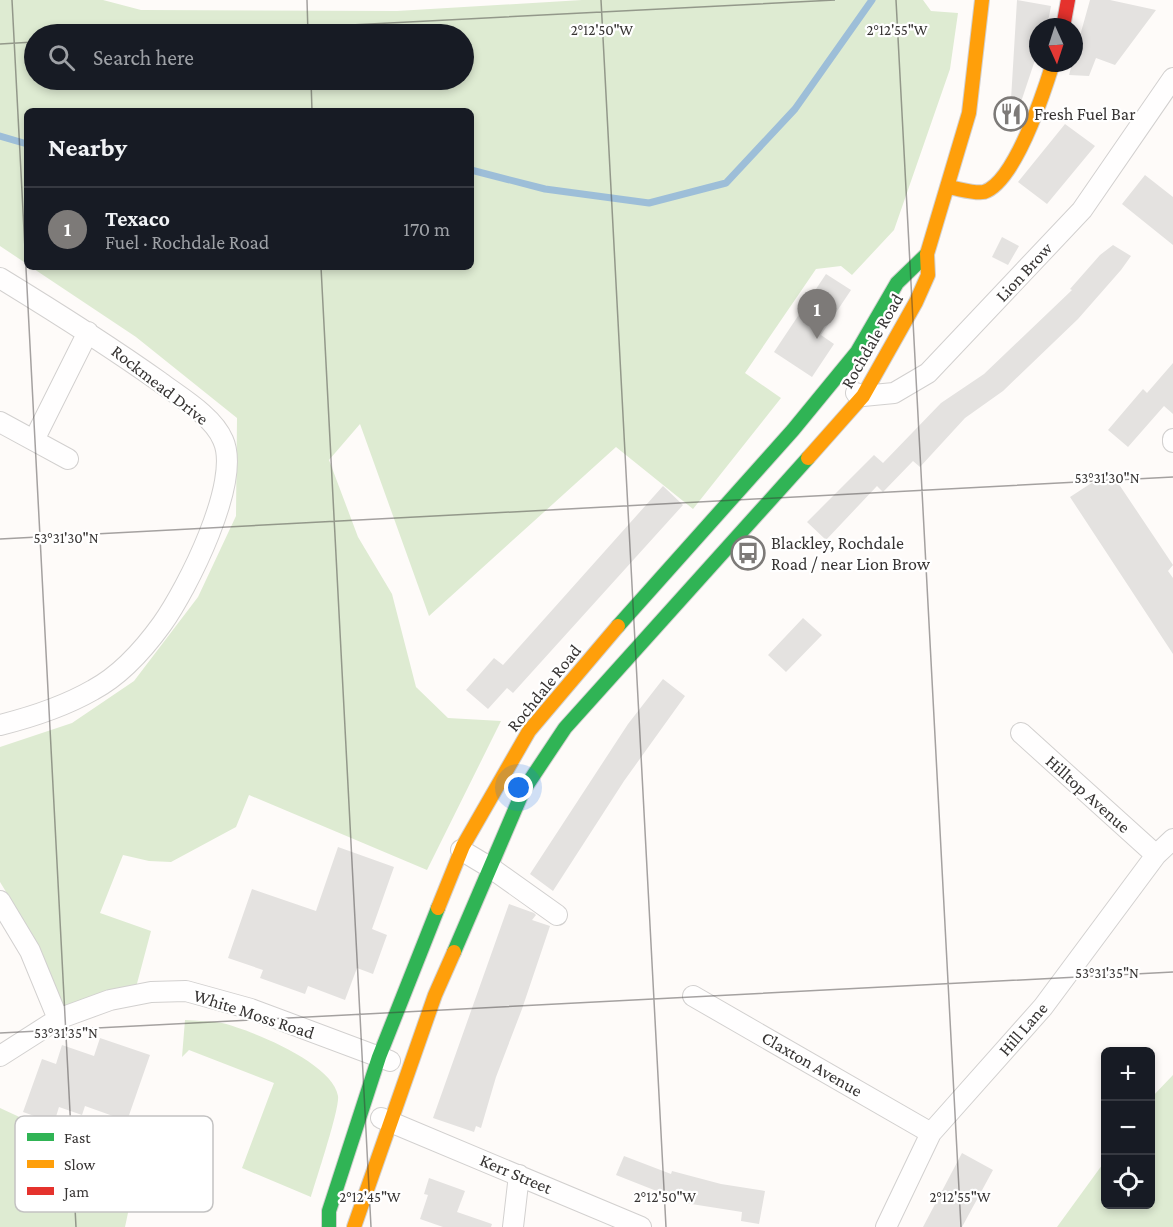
<!DOCTYPE html>
<html lang="en">
<head>
<meta charset="utf-8">
<style>
  :root { --surface:#171b24; --page:#20242c; --text:#f1f3f6; --muted:#9ea1a6; --line:#363941; --accent:#7d7a78 }
  body { margin:0; font-family:"Crimson Pro",serif; background:var(--page); color:var(--text) }
  .controls { position:absolute; right:18px; bottom:18px; display:grid; overflow:hidden; border-radius:9px; box-shadow:0 3px 9px #0003 }
  .controls button { width:54px; height:54px; display:grid; place-items:center; padding:0; border:0; border-bottom:2px solid var(--line); background:var(--surface); color:var(--text); font:30px sans-serif }
  .compass { position:absolute; left:1029px; top:18px; width:54px; height:54px; border-radius:50%; background:var(--surface); box-shadow:0 3px 9px #0003; rotate:177deg }
  .you { position:absolute; left:519px; top:788px; width:21px; height:21px; margin:-15px; border:4px solid #fff; border-radius:50%; background:#1a73e8; box-shadow:0 0 0 9px #1a73e833 }
  .badge { display:grid; place-items:center; width:39px; height:39px; border-radius:50%; background:var(--accent); color:#fff; font-size:20px; font-weight:700 }
  .pin { position:absolute; translate:-50% -50px; filter:drop-shadow(0 2px 3px #0008) }
  .pin::after { content:''; position:absolute; top:32px; width:21px; height:18px; background:inherit; clip-path:polygon(0 0,100% 0,50% 100%) }
  .list { margin:0; padding:0; list-style:none }
  h2 { display:flex; justify-content:space-between; align-items:center; height:78px; margin:0; padding:0 24px; font-size:26px }
  h2 small { font-size:20px; font-weight:400; color:var(--muted) }
  .list li { display:grid; grid-template-columns:39px 1fr auto; gap:18px; align-items:center; box-sizing:border-box; height:84px; padding:0 24px; border-top:2px solid var(--line) }
  .list b { display:block; font-size:22px; white-space:nowrap }
  .list p { margin:0; font-size:20px; white-space:nowrap; color:var(--muted) }
  .list em { font-size:20px; font-style:normal; color:var(--muted) }
  .icon { flex:none; width:33px; height:33px; fill:none; stroke:currentColor; stroke-width:2; stroke-linecap:round; stroke-linejoin:round }
  .map { position:relative; flex:none; width:1173px; height:1227px; overflow:hidden }
  .search { position:absolute; background:var(--surface); box-shadow:0 3px 9px #0003; left:24px; top:24px; width:450px; height:66px; display:flex; align-items:center; gap:15px; box-sizing:border-box; padding:0 21px; border-radius:33px; color:var(--muted); font-size:22px }
  .panel { position:absolute; background:var(--surface); box-shadow:0 3px 9px #0003; left:24px; top:108px; width:450px; height:162px; border-radius:9px }
  .map>svg:first-child { display:block }
  .green { fill:#deebd2; fill-rule:evenodd }
  .lines { fill:none; stroke-linecap:round; stroke-linejoin:round }
  .stream { stroke:#9dbed8; stroke-width:7 }
  .building { fill:#e4e2e0 }
  .street-casing { stroke:#d2d0cf; stroke-width:22 }
  .fast-casing { stroke:#d2d0cf; stroke-width:16 }
  .slow-casing { stroke:#d2d0cf; stroke-width:16 }
  .jam-casing { stroke:#d2d0cf; stroke-width:16 }
  .street { stroke:#fffefe; stroke-width:20 }
  .fast { stroke:#30b455; stroke-width:14 }
  .slow { stroke:#ff9f0a; stroke-width:14 }
  .jam { stroke:#e5322d; stroke-width:14 }
  .ticks { fill:none; stroke:#373433; stroke-width:1.5; stroke-opacity:0.45 }
  .labels { text-anchor:middle; stroke-width:4.5; stroke-linejoin:round; paint-order:stroke }
  .poi-label { font-size:18px; fill:#373433; stroke:#fff; text-anchor:start }
  .street-label { font-size:18px; fill:#373433; stroke:#fff }
  .key { fill:#fff; stroke:#c3c2c2; stroke-width:1.5 }
  .key-label { font-size:16px; fill:#373433 }
  .ticks-label { font-size:15px; text-anchor:middle; fill:#373433; stroke:#fff; stroke-width:4.5; stroke-linejoin:round; paint-order:stroke }
</style>
</head>
<body>
<div class="map">
<svg width="1173" height="1227" viewBox="0 0 1173 1227">
  <rect width="100%" height="100%" fill="#fefbf9"/>
  <path class="green" d="M 0,0 L 103,0 L 141,10 L 397,11 L 582,0 L 923,0 L 931,11 L 958,13 L 950,69 L 894,230 L 852,275 L 841,266 L 816,269 L 745,373 L 781,398 L 693,509 L 616,447 L 429,616 L 360,424 L 329,460 L 358,537 L 392,594 L 416,687 L 448,718 L 501,721 L 427,870 L 249,795 L 236,827 L 171,862 L 149,861 L 123,855 L 100,913 L 151,931 L 135,991 L 60,1009 L 38,944 L 0,882 L 0,747 L 72,723 L 134,681 L 198,597 L 236,516 L 237,418 L 136,337 L 31,267 L 471,267 L 471,111 L 27,111 L 27,264 L 0,246 ZM 34,34 L 464,34 L 464,80 L 34,80 Z
    M 185,1020 C 197,1021 210,1021 222,1023 C 251,1030 333,1063 338,1096 C 340,1108 316,1180 311,1197 L 242,1168 L 274,1083 L 189,1050 L 182,1057 Z
    M 1173,1075 L 1173,1227 L 1057,1227 L 1105,1161 L 1106,1204 L 1150,1204 L 1151,1098 Z
    M 0,1108 L 41,1127 L 142,1147 L 125,1227 L 0,1227 Z"/>
  <g class="lines">
    <path class="stream" d="M 0,136 L 27,144
      M 471,170 L 545,189 L 649,203 L 726,183 L 795,109 L 872,0"/>
  </g>
  <path class="building" d="M 1017,0 L 1051,6 L 1047,27 L 1038,27 L 1038,51 L 1016,117 L 1010,116 Z
    M 1090,0 L 1110,0 L 1156,10 L 1115,65 L 1096,58 L 1089,76 L 1069,75 Z
    M 1065,124 L 1095,146 L 1047,204 L 1018,182 Z
    M 1145,175 L 1173,197 L 1173,245 L 1122,204 Z
    M 1002,237 L 1019,246 L 1008,265 L 992,257 Z
    M 1113,245 L 1131,256 L 1121,270 L 1078,319 L 1003,391 L 965,418 L 920,467 L 913,461 L 883,492 L 877,486 L 826,540 L 807,522 L 874,455 L 883,463 L 941,403 L 984,374 L 1072,290 L 1070,289 L 1100,255 Z
    M 826,274 L 851,290 L 821,335 L 834,344 L 812,377 L 774,352 Z
    M 1173,363 L 1173,414 L 1164,406 L 1128,447 L 1108,430 L 1143,389 L 1147,393 Z
    M 1110,471 L 1173,565 L 1168,571 L 1173,578 L 1173,654 L 1070,497 Z
    M 663,486 L 683,505 L 513,693 L 507,688 L 488,709 L 466,690 L 494,658 L 503,665 Z
    M 803,618 L 822,635 L 786,672 L 768,655 Z
    M 663,679 L 685,696 L 624,781 L 553,891 L 530,874 L 628,724 Z
    M 338,847 L 394,867 L 372,929 L 387,935 L 373,974 L 357,968 L 345,1000 L 308,986 L 305,994 L 260,978 L 263,970 L 228,958 L 252,889 L 316,911 Z
    M 509,904 L 534,913 L 536,915 L 532,920 L 550,926 L 522,1009 L 496,1077 L 481,1128 L 476,1126 L 474,1132 L 433,1118 Z
    M 100,1038 L 150,1055 L 127,1121 L 85,1106 L 82,1115 L 59,1107 L 54,1123 L 23,1112 L 42,1059 L 56,1064 L 62,1045 L 94,1056 Z
    M 962,1153 L 993,1170 L 962,1227 L 923,1227 Z
    M 624,1156 L 671,1174 L 672,1171 L 721,1184 L 765,1191 L 759,1224 L 741,1221 L 742,1212 L 685,1203 L 687,1197 L 654,1190 L 616,1175 Z
    M 429,1178 L 465,1191 L 457,1212 L 492,1224 L 491,1227 L 443,1227 L 420,1219 L 428,1195 L 424,1194 Z"/>
  <g class="lines">
    <g class="street-casing">
      <path id="street" d="M 0,278 C 54,311 108,345 160,382 C 180,397 213,416 223,440 C 242,481 187,589 162,624 C 144,649 121,675 93,690 C 65,706 32,717 0,725
        M 856,393 L 863,396 L 894,393 L 928,373 L 1082,210 L 1173,78
        M 0,422 L 68,459
        M 1173,439 L 1173,442
        M 34,440 L 88,332
        M 1021,733 L 1156,855
        M 461,850 L 491,868 L 557,915
        M 0,901 L 30,951 L 58,1019
        M 693,996 L 931,1133
        M 0,1056 L 58,1019 L 110,1000 L 151,992 L 186,991 L 251,1009 L 390,1061
        M 381,1118 L 641,1227
        M 513,1227 L 519,1175
        M 886,1227 L 931,1133 L 1043,1007 L 1156,855 L 1173,839"/>
    </g>
    <g class="fast-casing">
      <path id="fast" d="M 618,626 L 793,430 L 857,352 L 897,283 L 927,254
        M 454,952 L 523,791 L 565,728 L 808,458
        M 329,1227 L 329,1211 L 379,1057 L 438,908"/>
    </g>
    <g class="slow-casing">
      <path id="slow" d="M 947,187 C 957,188 974,194 984,192 C 1015,182 1044,92 1053,63
        M 808,458 L 863,396 L 916,302 L 928,275 L 927,254 L 969,113 L 982,0
        M 438,908 L 463,846 L 529,731 L 618,626
        M 354,1227 L 435,995 L 454,952"/>
    </g>
    <g class="jam-casing">
      <path id="jam" d="M 1063,27 L 1068,0"/>
    </g>
    <use href="#street" class="street"/>
    <use href="#fast" class="fast"/>
    <use href="#slow" class="slow"/>
    <use href="#jam" class="jam"/>
  </g>
  <path class="ticks" d="M 12,0 L 76,1227M 307,0 L 308,34M 601,0 L 666,1227M 896,0 L 961,1227M 176,34 L 835,0M 0,44 L 34,42M 311,80 L 312,111M 321,267 L 371,1227M 0,539 L 1173,477M 0,1033 L 1173,972"/>
  <defs>
    <g id="restaurant-ring" transform="scale(1.725)"><circle r="9.5" fill="#fff" stroke="#7d7a78" stroke-width="1.5"/><path d="M-5-6h1v4h1v-4h1v4h1v-4h1v5L-1.5 .5V6h-2V.5L-5-1ZM5-6V6H3V1.5H1.5Q1.5-4 5-6Z" fill="#7d7a78"/></g>
    <g id="bus-ring" transform="scale(1.725)"><circle r="9.5" fill="#fff" stroke="#7d7a78" stroke-width="1.5"/><path d="M-5-6H5V4H4V6H2V4H-2V6H-4V4H-5ZM-3.5-4V0h7V-4ZM-3.5 1.2v1.5H-2V1.2ZM2 1.2v1.5H3.5V1.2Z" fill="#7d7a78"/></g>
  </defs>
  <g fill-rule="evenodd">
    <use href="#restaurant-ring" x="1011" y="114"/>
    <use href="#bus-ring" x="748" y="553"/>
  </g>
  <g class="labels">
    <g class="poi-label">
      <text x="1034" y="120">Fresh Fuel Bar</text>
      <text x="771" y="549">Blackley, Rochdale<tspan x="771" dy="21">Road / near Lion Brow</tspan></text>
    </g>
    <g class="street-label">
      <text transform="translate(1024 272) rotate(-47)" y="6">Lion Brow</text>
      <text transform="translate(872 341) rotate(-60)" y="6">Rochdale Road</text>
      <text transform="translate(160 385) rotate(38)" y="6">Rockmead Drive</text>
      <text transform="translate(544 688) rotate(-51)" y="6">Rochdale Road</text>
      <text transform="translate(1088 794) rotate(42)" y="6">Hilltop Avenue</text>
      <text transform="translate(254 1014) rotate(18)" y="6">White Moss Road</text>
      <text transform="translate(1023 1029) rotate(-49)" y="6">Hill Lane</text>
      <text transform="translate(812 1064) rotate(30)" y="6">Claxton Avenue</text>
      <text transform="translate(516 1174) rotate(23)" y="6">Kerr Street</text>
    </g>
  </g>
  <rect x="15" y="1116" width="198" height="96" rx="9" class="key"/>
  <rect x="27" y="1133" width="27" height="8" fill="#30b455"/>
  <rect x="27" y="1160" width="27" height="8" fill="#ff9f0a"/>
  <rect x="27" y="1187" width="27" height="8" fill="#e5322d"/>
  <g class="key-label">
    <text x="64" y="1143">Fast</text>
    <text x="64" y="1170">Slow</text>
    <text x="64" y="1197">Jam</text>
  </g>
  <g class="ticks-label">
    <text x="602" y="35">2°12'50"W</text>
    <text x="897" y="35">2°12'55"W</text>
    <text x="1107" y="483">53°31'30"N</text>
    <text x="66" y="543">53°31'30"N</text>
    <text x="1107" y="978">53°31'35"N</text>
    <text x="66" y="1038">53°31'35"N</text>
    <text x="370" y="1202">2°12'45"W</text>
    <text x="665" y="1202">2°12'50"W</text>
    <text x="960" y="1202">2°12'55"W</text>
  </g>
</svg>
<div class="controls">
<button>+</button>
<button>−</button>
<button><svg class="icon" aria-label="locate" viewBox="0 0 24 24"><circle cx="12" cy="12" r="6"/><path d="M12 2v4M12 18v4M2 12h4M18 12h4"/></svg></button>
</div>
<svg class="compass" viewBox="-18 -18 36 36"><path d="M0-13l5 13h-10z" fill="#e53935"/><path d="M0 13l5-13h-10z" fill="#9ea1a6"/></svg>
<div class="you"></div>
<div class="pin badge" style="left:817px;top:339px">1</div>
<div class="search"><svg class="icon" aria-label="search" viewBox="0 0 24 24"><circle cx="10" cy="10" r="6"/><path d="M15 15l6 6"/></svg>Search here</div>
<section class="panel">
<h2>Nearby<small></small></h2>
<ul class="list">
<li><span class="badge">1</span><div><b>Texaco</b><p>Fuel · Rochdale Road</p></div><em>170 m</em></li>
</ul>
</section>
</div>
</body>
</html>
